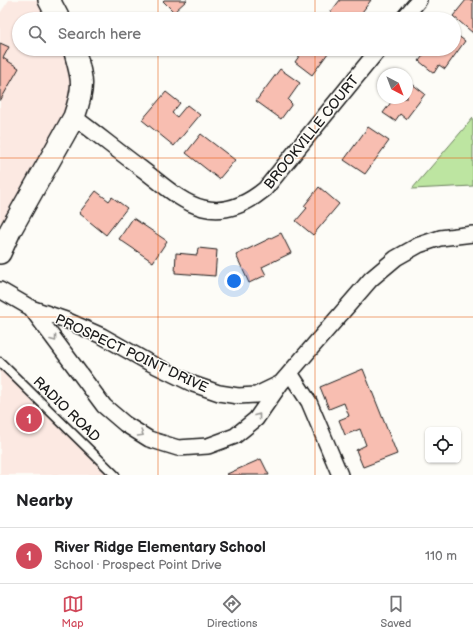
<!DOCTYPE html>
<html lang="en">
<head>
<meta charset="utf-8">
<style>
  :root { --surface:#fff; --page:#f2f2f2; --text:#202124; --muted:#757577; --line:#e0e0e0; --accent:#d1495b }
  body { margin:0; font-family:"Balsamiq Sans",sans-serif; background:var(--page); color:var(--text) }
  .controls { position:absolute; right:12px; bottom:12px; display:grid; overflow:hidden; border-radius:6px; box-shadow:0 1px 3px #0004 }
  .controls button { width:36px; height:36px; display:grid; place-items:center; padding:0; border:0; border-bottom:1px solid var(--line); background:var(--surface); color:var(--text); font:20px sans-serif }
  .compass { position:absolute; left:377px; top:68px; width:36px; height:36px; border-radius:50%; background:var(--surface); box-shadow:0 1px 3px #0004; rotate:138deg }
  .you { position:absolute; left:234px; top:281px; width:14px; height:14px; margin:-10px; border:3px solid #fff; border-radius:50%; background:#1a73e8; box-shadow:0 0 0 6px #1a73e833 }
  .badge { display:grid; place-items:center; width:26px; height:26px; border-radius:50%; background:var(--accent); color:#fff; font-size:13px; font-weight:700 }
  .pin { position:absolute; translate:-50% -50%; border:2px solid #fff; box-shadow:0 1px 4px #0006 }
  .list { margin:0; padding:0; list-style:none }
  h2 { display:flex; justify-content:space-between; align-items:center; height:52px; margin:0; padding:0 16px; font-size:17px }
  h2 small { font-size:13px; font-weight:400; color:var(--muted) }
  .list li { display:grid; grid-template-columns:26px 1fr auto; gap:12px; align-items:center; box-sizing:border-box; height:56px; padding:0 16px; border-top:1px solid var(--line) }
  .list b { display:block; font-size:15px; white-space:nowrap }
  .list p { margin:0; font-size:13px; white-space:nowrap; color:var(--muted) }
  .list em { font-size:13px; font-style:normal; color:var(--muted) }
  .icon { flex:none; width:22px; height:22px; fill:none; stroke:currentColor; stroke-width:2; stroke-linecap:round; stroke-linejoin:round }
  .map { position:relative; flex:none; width:473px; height:475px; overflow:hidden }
  .search { position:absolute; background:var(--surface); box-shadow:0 1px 3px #0004; left:12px; right:12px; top:12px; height:44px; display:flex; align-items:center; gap:10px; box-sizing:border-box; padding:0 14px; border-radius:22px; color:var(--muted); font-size:15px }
  .sheet { height:108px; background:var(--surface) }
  nav { display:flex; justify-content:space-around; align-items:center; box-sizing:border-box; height:56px; border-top:1px solid var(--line); background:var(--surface); font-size:11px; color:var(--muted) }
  nav a { display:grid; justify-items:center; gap:2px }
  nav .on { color:var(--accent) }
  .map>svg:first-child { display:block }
  .built { fill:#fce9e2 }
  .green { fill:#bde5a1; stroke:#6c805e }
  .building { fill:#f8beb1; stroke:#1c1c1c }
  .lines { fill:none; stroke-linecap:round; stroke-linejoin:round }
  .lane-casing { stroke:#1c1c1c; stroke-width:11 }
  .street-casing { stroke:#1c1c1c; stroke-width:18 }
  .secondary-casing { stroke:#1c1c1c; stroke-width:24 }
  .lane { stroke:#fdfcf7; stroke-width:8 }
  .street { stroke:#fdfcf7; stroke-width:15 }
  .secondary { stroke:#fdfcf7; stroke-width:21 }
  .oneway { stroke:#989794 }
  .grid { fill:none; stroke:#e8590c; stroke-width:1; stroke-opacity:0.55 }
  .labels { text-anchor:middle; stroke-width:3; stroke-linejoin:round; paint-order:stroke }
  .street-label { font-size:14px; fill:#1c1c1c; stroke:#fdfcf7 }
</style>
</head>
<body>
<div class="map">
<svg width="473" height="475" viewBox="0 0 473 475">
  <rect width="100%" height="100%" fill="#fdfcf7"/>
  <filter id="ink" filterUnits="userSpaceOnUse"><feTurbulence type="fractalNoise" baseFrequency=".025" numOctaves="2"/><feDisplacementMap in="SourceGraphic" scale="8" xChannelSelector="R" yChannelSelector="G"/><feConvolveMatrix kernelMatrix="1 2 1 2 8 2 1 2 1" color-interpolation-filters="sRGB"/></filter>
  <g filter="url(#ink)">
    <path class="built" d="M 9,0 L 49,0 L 59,19 L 19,19 L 19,49 L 74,49 L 82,88 L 0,253 L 0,13 Z
      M 0,362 L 115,475 L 0,475 Z"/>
    <path class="green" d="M 473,118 L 473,186 L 412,189 Z"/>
    <path class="building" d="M 164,0 L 187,0 L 174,12 L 163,1 Z
      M 340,0 L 371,0 L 357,19 L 330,19 L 327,17 Z
      M 466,0 L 473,0 L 473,33 L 453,16 Z
      M 454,33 L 465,41 L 445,69 L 439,65 L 434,73 L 419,61 L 428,49 L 454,49 Z
      M 0,43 L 9,47 L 3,58 L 19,68 L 0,101 Z
      M 304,49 L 331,49 L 312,75 L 295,62 Z
      M 280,69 L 300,83 L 288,100 L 292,104 L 281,119 L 256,101 Z
      M 407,80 L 425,94 L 406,119 L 400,114 L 395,121 L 383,113 L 392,101 L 388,98 L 407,98 Z
      M 166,92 L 180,103 L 172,113 L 177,117 L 187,105 L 200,115 L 174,146 L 142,120 Z
      M 368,127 L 389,141 L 365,174 L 344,160 Z
      M 201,134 L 235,160 L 219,179 L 186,153 Z
      M 319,187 L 339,204 L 313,235 L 296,221 L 307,208 L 304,206 Z
      M 96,191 L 109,201 L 112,197 L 127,208 L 106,235 L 79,213 Z
      M 133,218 L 167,241 L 153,262 L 119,239 Z
      M 281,233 L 291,253 L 262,267 L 266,275 L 249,283 L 236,255 Z
      M 198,248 L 217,250 L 215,276 L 175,273 L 176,253 L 197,255 Z
      M 363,369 L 397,454 L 363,467 L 356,450 L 366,445 L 360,429 L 345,435 L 339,420 L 349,416 L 344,403 L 329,409 L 320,387 Z
      M 261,459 L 269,475 L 227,475 L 227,474 Z"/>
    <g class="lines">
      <g class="lane-casing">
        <path id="lane" d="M 0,362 L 115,475"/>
      </g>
      <g class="street-casing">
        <path id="street" d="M 403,19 L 419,0
          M 74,117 C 97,134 119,152 142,169 C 161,183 180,202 203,208 C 226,214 248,203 265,189 L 379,49
          M 0,290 L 31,308 L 66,320 L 102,336 L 148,362 L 193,384 L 219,393 L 238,396 L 256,395 L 281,383
          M 31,308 L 104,406 L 125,424 L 149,439 L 178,448 L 208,446 L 235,436 L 256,419 L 281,383 L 371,279 L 396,258 L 419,245 L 440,238 L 473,234
          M 290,373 L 309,402 L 340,475"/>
      </g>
      <g class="secondary-casing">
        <path id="secondary" d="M 49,0 L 59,19
          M 0,253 L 10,231 L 74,117 C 85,86 83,80 74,49"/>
      </g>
      <use href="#lane" class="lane"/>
      <use href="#street" class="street"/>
      <use href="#secondary" class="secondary"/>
    </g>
    <defs><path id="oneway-chevron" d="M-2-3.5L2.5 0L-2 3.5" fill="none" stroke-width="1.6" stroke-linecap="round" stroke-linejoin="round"/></defs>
    <g class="oneway">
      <use href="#oneway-chevron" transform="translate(54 339) rotate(53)"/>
      <use href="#oneway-chevron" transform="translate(258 416) rotate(-52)"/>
      <use href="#oneway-chevron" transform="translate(141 434) rotate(31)"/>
    </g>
  </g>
  <path class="grid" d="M 158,0 L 158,19M 315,0 L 315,19M 158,49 L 158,475M 315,49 L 315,475M 0,158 L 473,158M 0,317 L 473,317"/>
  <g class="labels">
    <g class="street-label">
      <text transform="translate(311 132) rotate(-51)" y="5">BROOKVILLE COURT</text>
      <text transform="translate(132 353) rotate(25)" y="5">PROSPECT POINT DRIVE</text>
      <text transform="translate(67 409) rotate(44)" y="5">RADIO ROAD</text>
    </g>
  </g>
</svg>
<div class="controls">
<button><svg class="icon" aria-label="locate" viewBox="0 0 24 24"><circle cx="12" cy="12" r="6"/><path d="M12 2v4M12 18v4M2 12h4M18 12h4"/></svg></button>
</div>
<svg class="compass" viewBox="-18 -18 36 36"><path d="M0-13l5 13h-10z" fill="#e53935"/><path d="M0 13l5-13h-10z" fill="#757577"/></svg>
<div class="you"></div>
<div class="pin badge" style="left:29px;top:419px">1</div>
<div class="search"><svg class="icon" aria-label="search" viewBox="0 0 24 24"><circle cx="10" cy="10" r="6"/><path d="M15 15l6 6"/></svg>Search here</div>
</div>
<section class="sheet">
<h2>Nearby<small></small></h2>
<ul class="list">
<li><span class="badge">1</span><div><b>River Ridge Elementary School</b><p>School · Prospect Point Drive</p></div><em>110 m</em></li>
</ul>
</section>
<nav>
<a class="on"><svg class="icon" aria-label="map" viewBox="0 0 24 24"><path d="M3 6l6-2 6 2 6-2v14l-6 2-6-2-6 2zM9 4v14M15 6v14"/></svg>Map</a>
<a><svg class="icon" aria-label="directions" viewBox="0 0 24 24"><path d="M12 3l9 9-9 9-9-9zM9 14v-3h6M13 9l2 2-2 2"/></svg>Directions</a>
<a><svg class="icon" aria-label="saved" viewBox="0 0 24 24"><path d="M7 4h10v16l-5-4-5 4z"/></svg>Saved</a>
</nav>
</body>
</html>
